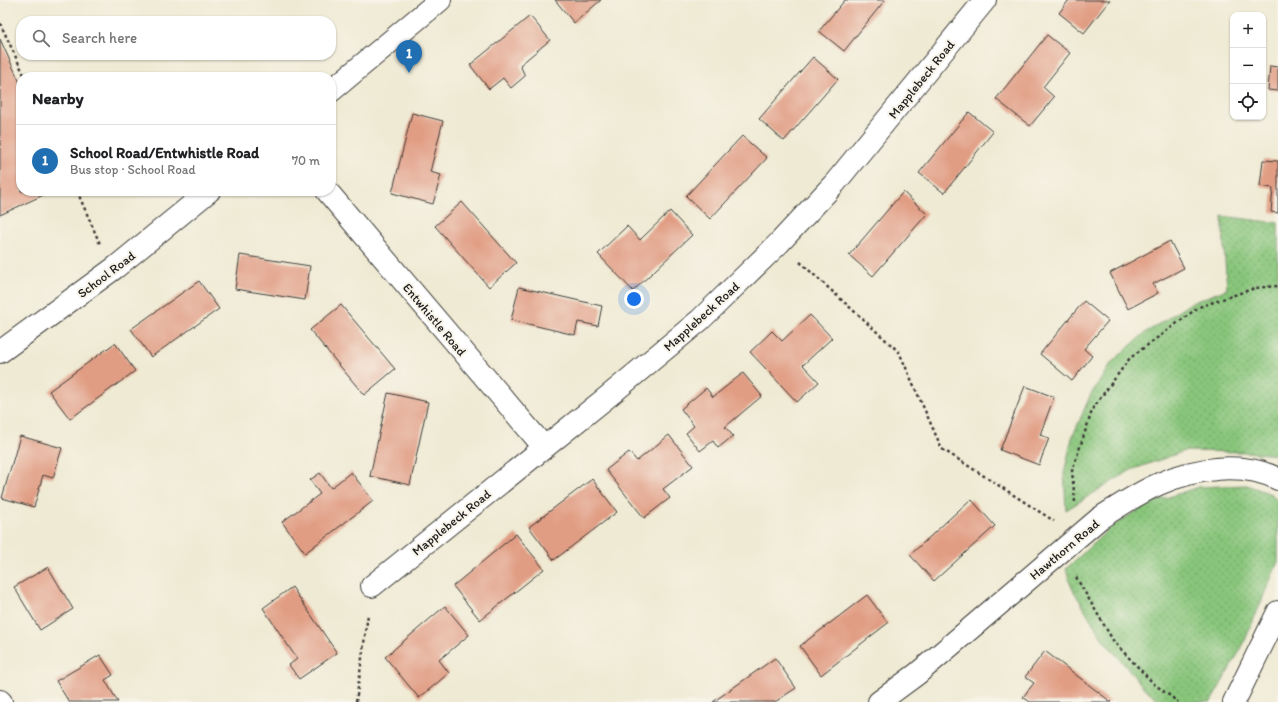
<!DOCTYPE html>
<html lang="en">
<head>
<meta charset="utf-8">
<style>
  :root { --surface:#fff; --page:#f2f2f2; --text:#202124; --muted:#757577; --line:#e0e0e0; --accent:#1f6fb2 }
  body { margin:0; font-family:Itim,sans-serif; background:var(--page); color:var(--text) }
  .controls { position:absolute; right:12px; top:12px; display:grid; overflow:hidden; border-radius:8px; box-shadow:0 1px 3px #0004 }
  .controls button { width:36px; height:36px; display:grid; place-items:center; padding:0; border:0; border-bottom:1px solid var(--line); background:var(--surface); color:var(--text); font:20px sans-serif }
  .you { position:absolute; left:634px; top:299px; width:14px; height:14px; margin:-10px; border:3px solid #fff; border-radius:50%; background:#1a73e8; box-shadow:0 0 0 6px #1a73e833 }
  .badge { display:grid; place-items:center; width:26px; height:26px; border-radius:50%; background:var(--accent); color:#fff; font-size:13px; font-weight:700 }
  .pin { position:absolute; translate:-50% -33px; filter:drop-shadow(0 1px 2px #0008) }
  .pin::after { content:''; position:absolute; top:21px; width:14px; height:12px; background:inherit; clip-path:polygon(0 0,100% 0,50% 100%) }
  .list { margin:0; padding:0; list-style:none }
  h2 { display:flex; justify-content:space-between; align-items:center; height:52px; margin:0; padding:0 16px; font-size:17px }
  h2 small { font-size:13px; font-weight:400; color:var(--muted) }
  .list li { display:grid; grid-template-columns:26px 1fr auto; gap:12px; align-items:center; box-sizing:border-box; height:72px; padding:0 16px; border-top:1px solid var(--line) }
  .list b { display:block; font-size:15px; white-space:nowrap }
  .list p { margin:0; font-size:13px; white-space:nowrap; color:var(--muted) }
  .list em { font-size:13px; font-style:normal; color:var(--muted) }
  .icon { flex:none; width:22px; height:22px; fill:none; stroke:currentColor; stroke-width:2; stroke-linecap:round; stroke-linejoin:round }
  .map { position:relative; flex:none; width:1278px; height:702px; overflow:hidden }
  .search { position:absolute; background:var(--surface); box-shadow:0 1px 3px #0004; left:16px; top:16px; width:320px; height:44px; display:flex; align-items:center; gap:10px; box-sizing:border-box; padding:0 14px; border-radius:16px; color:var(--muted); font-size:15px }
  .panel { position:absolute; background:var(--surface); box-shadow:0 1px 3px #0004; left:16px; top:72px; width:320px; height:124px; border-radius:16px }
  .map>svg:first-child { display:block }
  .grass { fill:url(#grass-dots); stroke:#52714c }
  .building { fill:#e19d84 }
  .lines { fill:none; stroke-linecap:round; stroke-linejoin:round }
  .minor-casing { stroke:#3c3b37; stroke-width:24 }
  .path { stroke:#3c3b37; stroke-width:2.5; stroke-dasharray:3 3; stroke-linecap:butt }
  .minor { stroke:#fff; stroke-width:22 }
  .labels { text-anchor:middle; stroke-width:4; stroke-linejoin:round; paint-order:stroke }
  .street-label { font-size:13px; fill:#1c1c1c; stroke:#f7f3e8 }
</style>
</head>
<body>
<div class="map">
<svg width="1278" height="702" viewBox="0 0 1278 702">
  <defs>
    <pattern id="grass-dots" width="8" height="8" patternUnits="userSpaceOnUse"><rect width="8" height="8" fill="#89c67c"/><path d="M2 2h.1M6 6h.1" fill="none" stroke="#6fa065" stroke-width="1.8" stroke-linecap="round"/></pattern>
  </defs>
  <rect width="100%" height="100%" fill="#f7f3e8"/>
  <filter id="ink" filterUnits="userSpaceOnUse"><feTurbulence type="fractalNoise" baseFrequency=".025" numOctaves="2"/><feDisplacementMap in="SourceGraphic" scale="8" xChannelSelector="R" yChannelSelector="G"/><feConvolveMatrix kernelMatrix="1 2 1 2 8 2 1 2 1" color-interpolation-filters="sRGB"/></filter>
  <filter id="wash" filterUnits="userSpaceOnUse"><feTurbulence type="fractalNoise" baseFrequency=".012" numOctaves="4" result="noise"/><feDisplacementMap in="SourceGraphic" scale="16" xChannelSelector="R" yChannelSelector="G"/><feGaussianBlur stdDeviation="0.9" result="paint"/><feColorMatrix in="noise" values="0 0 0 0 0 0 0 0 0 0 0 0 0 0 0 0 0 1.4 0 .05"/><feComposite in="paint" operator="in"/></filter>
  <g filter="url(#wash)">
    <rect width="100%" height="100%" fill="#efead3"/>
    <path class="grass" d="M 1222,216 L 1278,223 L 1278,455 L 1245,452 L 1185,451 L 1131,470 L 1066,510 L 1064,473 L 1072,438 L 1090,396 L 1112,362 L 1145,333 L 1191,303 L 1227,289 Z
      M 1247,485 L 1271,494 L 1278,501 L 1278,562 L 1277,564 L 1243,645 L 1211,702 L 1162,702 L 1145,689 L 1102,638 L 1072,588 L 1066,569 L 1112,526 L 1148,504 L 1198,487 Z"/>
    <g id="blocks">
      <path class="building" d="M 555,0 L 601,0 L 574,23 Z
        M 845,0 L 885,0 L 844,51 L 819,31 Z
        M 1069,0 L 1110,0 L 1084,33 L 1059,13 Z
        M 530,16 L 550,40 L 520,65 L 525,76 L 511,88 L 503,78 L 489,89 L 470,65 Z
        M 1047,35 L 1070,53 L 1043,87 L 1054,97 L 1030,126 L 996,99 Z
        M 0,39 L 21,85 L 21,191 L 52,191 L 0,215 Z
        M 813,57 L 838,79 L 784,141 L 759,119 Z
        M 1270,66 L 1278,67 L 1278,91 L 1268,90 Z
        M 969,112 L 993,132 L 944,193 L 919,173 Z
        M 412,113 L 443,121 L 430,172 L 441,175 L 433,204 L 392,193 Z
        M 742,136 L 767,158 L 710,219 L 686,196 Z
        M 1263,160 L 1278,161 L 1278,213 L 1271,212 L 1273,188 L 1260,186 Z
        M 903,192 L 927,214 L 873,276 L 849,255 Z
        M 462,202 L 516,263 L 489,287 L 435,226 Z
        M 670,211 L 692,235 L 633,291 L 598,254 L 627,226 L 640,240 Z
        M 1170,241 L 1184,268 L 1153,284 L 1158,293 L 1128,309 L 1110,273 Z
        M 240,255 L 310,266 L 305,300 L 235,289 Z
        M 199,281 L 219,309 L 151,357 L 131,329 Z
        M 519,287 L 602,306 L 598,326 L 578,322 L 575,335 L 511,320 Z
        M 1084,301 L 1108,321 L 1084,349 L 1092,356 L 1072,381 L 1040,354 Z
        M 341,305 L 395,369 L 364,395 L 310,330 Z
        M 810,315 L 832,338 L 803,365 L 819,382 L 797,402 L 750,352 L 772,331 L 782,341 Z
        M 115,343 L 135,371 L 70,419 L 49,391 Z
        M 743,373 L 762,396 L 725,427 L 733,436 L 718,448 L 713,441 L 700,451 L 686,433 L 694,426 L 681,409 L 706,388 L 713,397 Z
        M 1025,386 L 1054,397 L 1040,435 L 1049,438 L 1039,465 L 1000,450 Z
        M 388,393 L 428,402 L 410,485 L 370,476 Z
        M 669,435 L 693,466 L 663,489 L 670,498 L 644,518 L 606,470 L 629,452 L 637,461 Z
        M 20,436 L 62,448 L 53,478 L 43,475 L 34,507 L 2,498 Z
        M 351,472 L 373,501 L 305,553 L 282,522 L 320,494 L 310,480 L 320,473 L 331,488 Z
        M 592,479 L 617,512 L 554,560 L 529,527 Z
        M 971,499 L 995,526 L 934,581 L 910,555 Z
        M 516,534 L 544,569 L 480,620 L 453,586 Z
        M 48,567 L 73,609 L 40,630 L 14,587 Z
        M 292,587 L 337,653 L 299,679 L 289,665 L 297,659 L 263,608 Z
        M 867,595 L 888,623 L 821,675 L 800,646 Z
        M 445,606 L 469,635 L 439,660 L 449,673 L 419,698 L 385,657 Z
        M 1045,651 L 1111,702 L 1030,702 L 1023,697 L 1034,683 L 1025,677 Z
        M 100,655 L 113,675 L 105,680 L 118,702 L 69,702 L 56,681 Z
        M 775,658 L 796,688 L 775,702 L 713,702 Z"/>
    </g>
  </g>
  <g filter="url(#ink)">
    <use href="#blocks" fill-opacity="0" stroke="#3c3b37" stroke-width="1"/>
    <g class="lines">
      <g class="minor-casing">
        <path id="minor" d="M 331,91 L 440,0
          M 327,191 L 544,447
          M 0,352 L 116,267 L 209,191
          M 372,586 L 611,394 L 700,320 L 779,243 L 835,183 L 985,0
          M 0,701 L 1,702
          M 879,702 L 917,674 L 1100,518 C 1119,506 1138,493 1159,484 C 1195,468 1242,461 1278,479
          M 1234,702 L 1278,612"/>
      </g>
      <path class="path" d="M 0,23 L 25,77
        M 77,191 L 100,244
        M 800,262 L 899,352 L 942,449 L 1054,521
        M 1075,502 L 1072,471 L 1093,408 L 1130,358 L 1199,307 L 1255,288 L 1278,286
        M 1076,577 L 1114,642 L 1154,684 L 1178,702
        M 356,702 L 368,614"/>
      <use href="#minor" class="minor"/>
    </g>
  </g>
  <g class="labels">
    <g class="street-label">
      <text transform="translate(921 79) rotate(-51)" y="5">Mapplebeck Road</text>
      <text transform="translate(106 274) rotate(-37)" y="5">School Road</text>
      <text transform="translate(701 316) rotate(-42)" y="5">Mapplebeck Road</text>
      <text transform="translate(435 319) rotate(50)" y="5">Entwhistle Road</text>
      <text transform="translate(451 522) rotate(-39)" y="5">Mapplebeck Road</text>
      <text transform="translate(1064 549) rotate(-40)" y="5">Hawthorn Road</text>
    </g>
  </g>
</svg>
<div class="controls">
<button>+</button>
<button>−</button>
<button><svg class="icon" aria-label="locate" viewBox="0 0 24 24"><circle cx="12" cy="12" r="6"/><path d="M12 2v4M12 18v4M2 12h4M18 12h4"/></svg></button>
</div>
<div class="you"></div>
<div class="pin badge" style="left:409px;top:73px">1</div>
<div class="search"><svg class="icon" aria-label="search" viewBox="0 0 24 24"><circle cx="10" cy="10" r="6"/><path d="M15 15l6 6"/></svg>Search here</div>
<section class="panel">
<h2>Nearby<small></small></h2>
<ul class="list">
<li><span class="badge">1</span><div><b>School Road/Entwhistle Road</b><p>Bus stop · School Road</p></div><em>70 m</em></li>
</ul>
</section>
</div>
</body>
</html>
